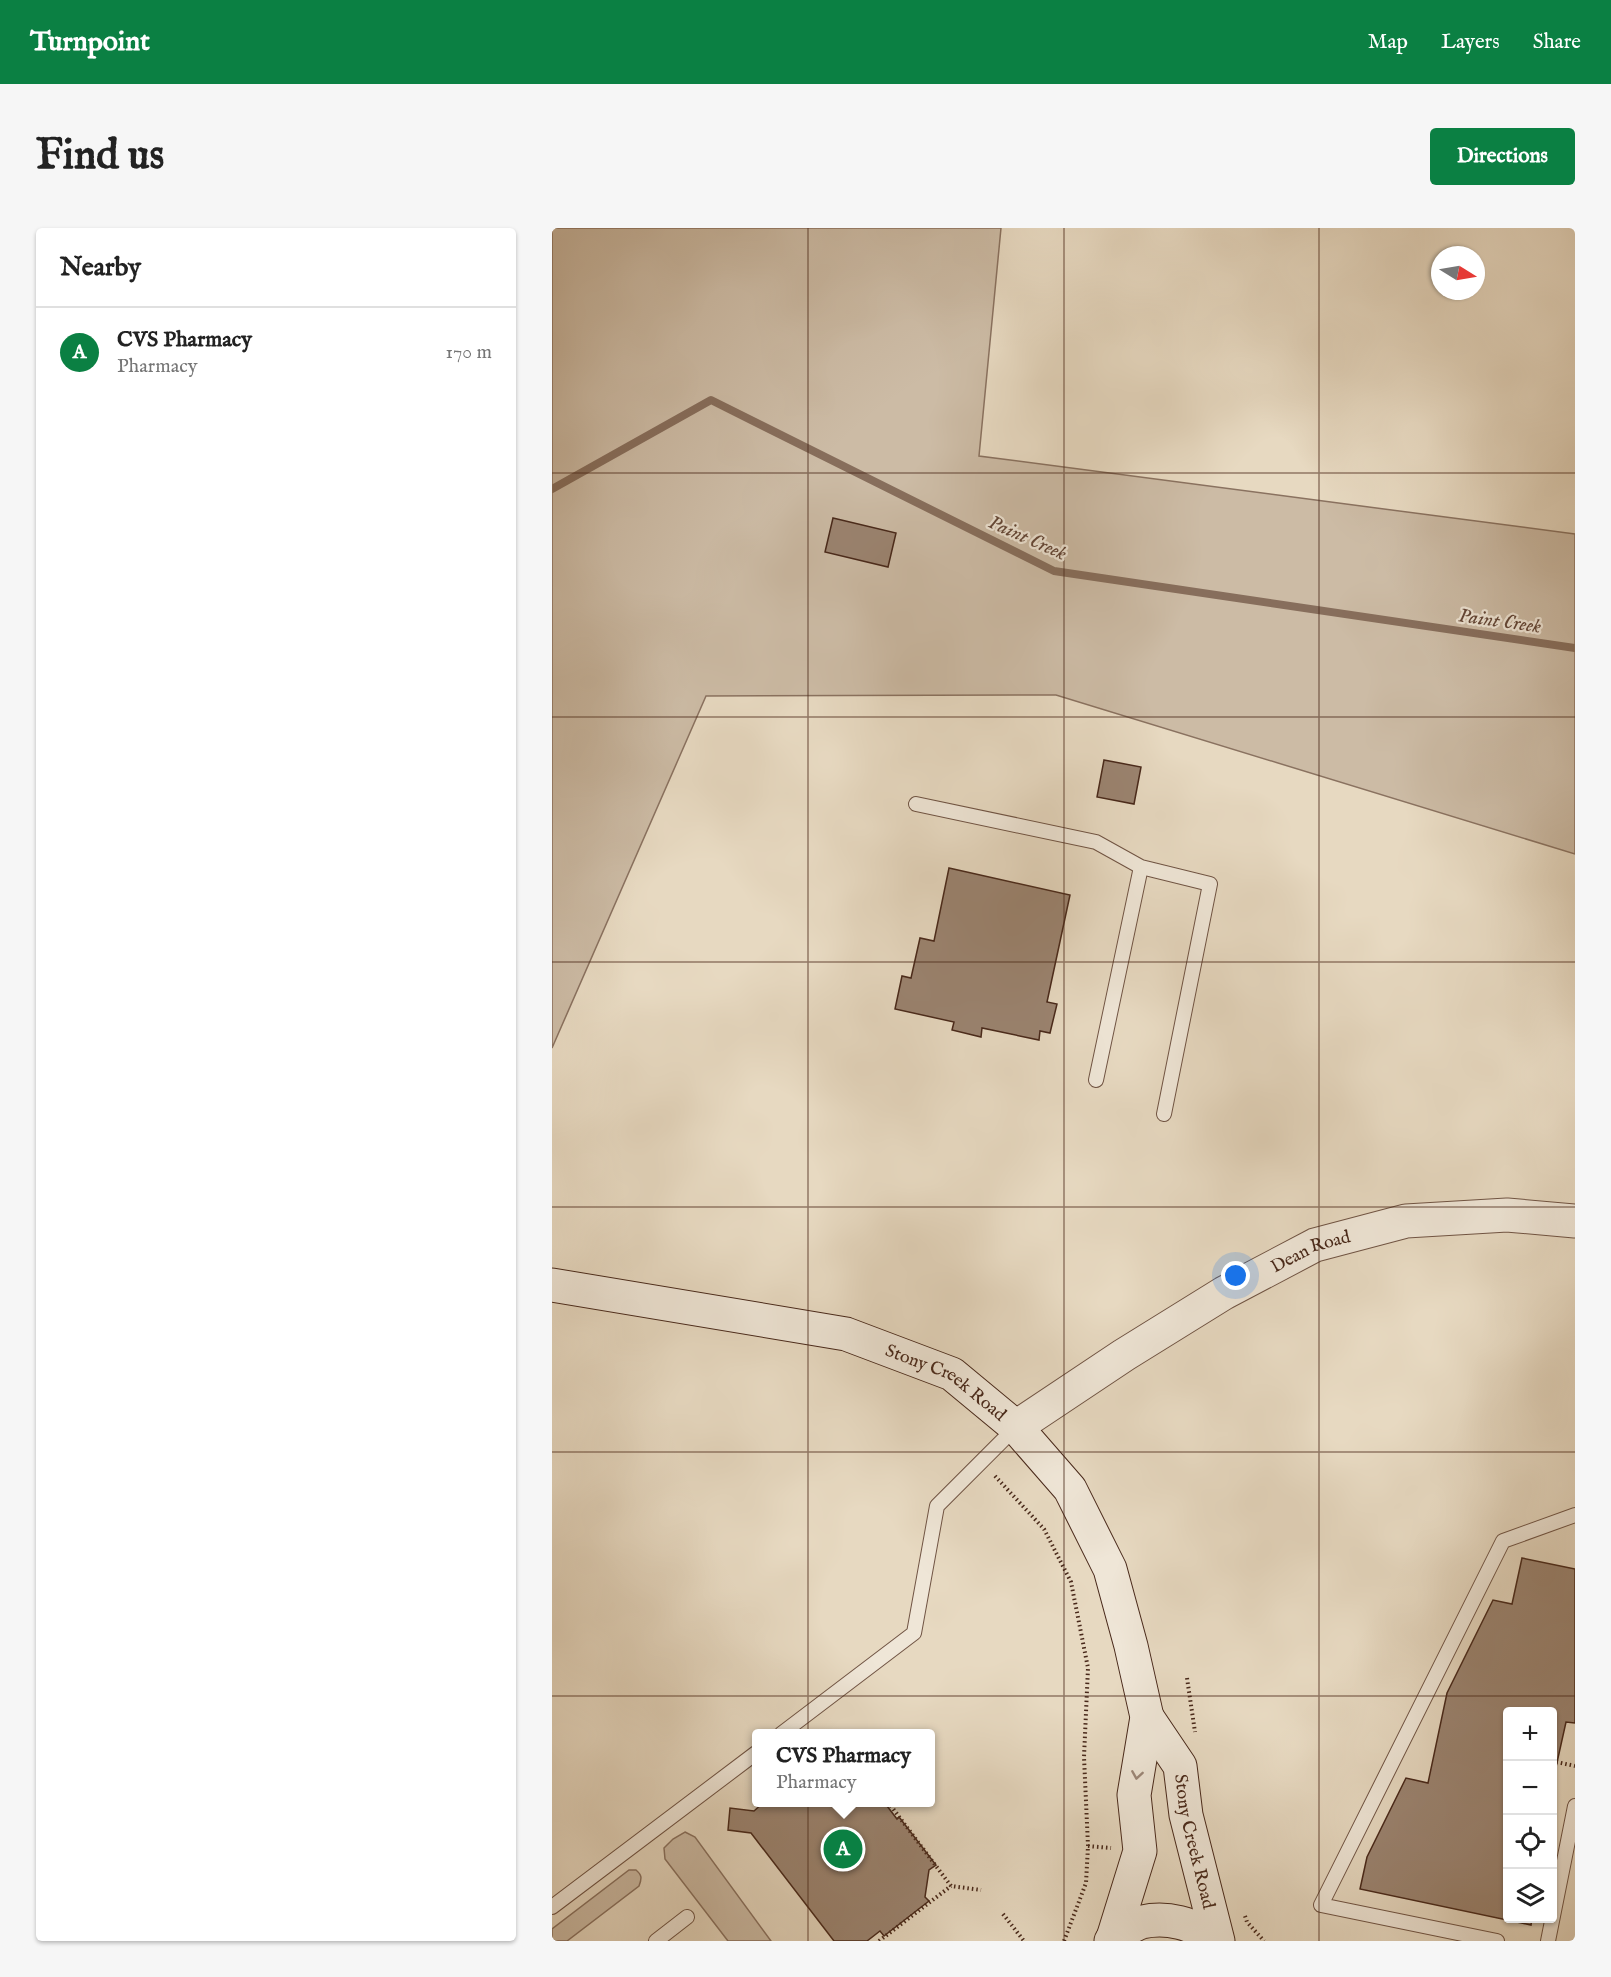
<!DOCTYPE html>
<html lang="en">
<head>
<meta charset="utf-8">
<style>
  :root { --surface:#fff; --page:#f6f6f6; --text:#222; --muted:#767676; --line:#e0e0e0; --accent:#0b8043 }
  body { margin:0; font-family:"IM FELL English",serif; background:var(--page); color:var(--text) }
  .controls { position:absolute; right:18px; bottom:18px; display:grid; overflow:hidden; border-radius:6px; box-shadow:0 2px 4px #0004 }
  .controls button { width:54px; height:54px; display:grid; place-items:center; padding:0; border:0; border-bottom:2px solid var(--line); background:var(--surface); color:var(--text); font:30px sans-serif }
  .compass { position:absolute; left:879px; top:18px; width:54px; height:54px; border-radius:50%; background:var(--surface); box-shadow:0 2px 4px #0004; rotate:101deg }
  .you { position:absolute; left:684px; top:1048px; width:21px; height:21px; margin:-15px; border:4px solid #fff; border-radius:50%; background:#1a73e8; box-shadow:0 0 0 9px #1a73e833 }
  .badge { display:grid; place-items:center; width:39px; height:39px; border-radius:50%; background:var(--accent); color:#fff; font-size:20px; font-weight:700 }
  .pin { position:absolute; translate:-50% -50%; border:3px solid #fff; box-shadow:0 2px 6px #0006 }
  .popup { position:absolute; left:200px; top:1501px; width:183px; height:78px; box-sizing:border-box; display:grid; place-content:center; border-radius:6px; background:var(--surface); filter:drop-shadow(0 2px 4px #0005); font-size:20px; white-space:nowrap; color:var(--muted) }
  .popup b { font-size:22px; color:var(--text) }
  .popup::after { content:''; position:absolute; left:50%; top:100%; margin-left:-12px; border:12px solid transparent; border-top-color:var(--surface) }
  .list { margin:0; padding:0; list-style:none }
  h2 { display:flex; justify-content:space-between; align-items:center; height:78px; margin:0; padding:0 24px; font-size:26px }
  h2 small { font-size:20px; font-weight:400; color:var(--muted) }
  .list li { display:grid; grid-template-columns:39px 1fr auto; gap:18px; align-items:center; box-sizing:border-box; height:90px; padding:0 24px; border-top:2px solid var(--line) }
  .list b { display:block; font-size:22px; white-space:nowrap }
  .list p { margin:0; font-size:20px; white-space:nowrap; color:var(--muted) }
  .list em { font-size:20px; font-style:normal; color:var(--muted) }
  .icon { flex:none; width:33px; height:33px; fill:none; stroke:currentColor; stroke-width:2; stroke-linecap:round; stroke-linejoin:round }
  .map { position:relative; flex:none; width:1023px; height:1713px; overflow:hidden; border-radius:6px }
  header { display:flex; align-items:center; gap:36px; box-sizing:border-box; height:84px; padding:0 30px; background:var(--accent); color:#fff }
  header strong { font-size:28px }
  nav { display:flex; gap:33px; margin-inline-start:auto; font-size:21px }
  .intro { display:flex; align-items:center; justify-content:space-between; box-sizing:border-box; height:144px; padding:0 36px }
  h1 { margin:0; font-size:42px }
  .button { padding:15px 27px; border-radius:6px; background:var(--accent); color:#fff; font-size:21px; font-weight:700 }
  main { display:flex; gap:36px; padding:0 36px }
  aside { flex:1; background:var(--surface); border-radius:6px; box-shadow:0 2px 4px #0004 }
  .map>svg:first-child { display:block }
  .green { fill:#ccbba5; stroke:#8a7260; stroke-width:1.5 }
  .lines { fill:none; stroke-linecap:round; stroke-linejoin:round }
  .stream { stroke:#876e5c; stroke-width:8 }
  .building { fill:#9b8471; stroke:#48281a; stroke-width:1.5 }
  .service-casing { stroke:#705444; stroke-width:16 }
  .tertiary-casing { stroke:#705444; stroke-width:35 }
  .secondary-casing { stroke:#48281a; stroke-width:35 }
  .path { stroke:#48281a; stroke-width:4; stroke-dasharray:1.5 3; stroke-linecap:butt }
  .service { stroke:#efe6d7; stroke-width:14 }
  .tertiary { stroke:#efe6d7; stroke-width:33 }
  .secondary { stroke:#efe6d7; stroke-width:33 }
  .oneway { stroke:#9c8778 }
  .grid { fill:none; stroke:#48281a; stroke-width:1.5; stroke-opacity:0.55 }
  .labels { text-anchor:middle; stroke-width:4.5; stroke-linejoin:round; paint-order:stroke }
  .street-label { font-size:18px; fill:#48281a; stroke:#efe6d7 }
  .water-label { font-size:20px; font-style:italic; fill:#624536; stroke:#efe6d7 }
</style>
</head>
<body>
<header>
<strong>Turnpoint</strong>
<nav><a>Map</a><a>Layers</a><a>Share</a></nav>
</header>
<div class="intro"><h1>Find us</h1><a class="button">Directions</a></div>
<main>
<aside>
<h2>Nearby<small></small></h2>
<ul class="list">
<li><span class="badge">A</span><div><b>CVS Pharmacy</b><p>Pharmacy</p></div><em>170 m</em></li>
</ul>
</aside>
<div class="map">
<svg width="1023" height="1713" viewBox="0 0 1023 1713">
  <rect width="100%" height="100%" fill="#e7d9c1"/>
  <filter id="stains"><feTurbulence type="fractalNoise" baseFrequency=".00333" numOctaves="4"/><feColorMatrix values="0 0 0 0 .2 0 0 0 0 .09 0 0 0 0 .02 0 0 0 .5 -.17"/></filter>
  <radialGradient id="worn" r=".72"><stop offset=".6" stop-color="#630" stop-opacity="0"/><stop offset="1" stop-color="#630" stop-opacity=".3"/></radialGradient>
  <path class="green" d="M 0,0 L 449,0 L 427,228 L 1023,306 L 1023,626 L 504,467 L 154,468 L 0,820 Z
    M 133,1604 L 143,1609 L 219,1713 L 176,1713 L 113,1631 L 112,1620 L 121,1611 Z
    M 77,1642 L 84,1642 C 90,1647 90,1650 87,1658 L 15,1713 L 0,1713 L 0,1701 Z"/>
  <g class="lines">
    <path class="stream" d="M 0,261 L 159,172 L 502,343 L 1023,420"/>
  </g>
  <path class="building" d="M 281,290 L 344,305 L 336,339 L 273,324 Z
    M 552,532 L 589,539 L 582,576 L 545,569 Z
    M 397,640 L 518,667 L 495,774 L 505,776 L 498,805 L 488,803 L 487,812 L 430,800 L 429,809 L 400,802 L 402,794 L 343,781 L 350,748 L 359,750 L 368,710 L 382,713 Z
    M 970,1330 L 1023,1341 L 1023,1495 L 1014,1494 L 1000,1557 L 1000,1484 L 956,1484 L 956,1690 L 980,1690 L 979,1697 L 808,1661 L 815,1629 L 854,1550 L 876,1555 L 895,1465 L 941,1372 L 960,1376 Z
    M 212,1574 L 332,1574 L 345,1591 L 347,1589 L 384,1637 L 377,1642 L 373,1669 L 377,1673 L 332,1708 L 328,1703 L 315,1713 L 282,1713 L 199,1605 L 176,1602 L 178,1580 L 202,1583 Z"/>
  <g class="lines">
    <g class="service-casing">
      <path id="service" d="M 364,576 L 544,614 L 589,639 L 658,656 L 612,886
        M 544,852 L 589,639
        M 229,1506 L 362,1405 L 385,1278 L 464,1199
        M 0,1679 L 204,1525
        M 104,1713 L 135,1689
        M 945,1713 L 769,1677 L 951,1313 L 1023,1287
        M 996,1713 L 1023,1578"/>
    </g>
    <g class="tertiary-casing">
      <g id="tertiary">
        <path id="s1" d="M 464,1199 L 572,1127 L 672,1065 L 763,1017 L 854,993 L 955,987 L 1023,993"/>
      </g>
    </g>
    <g class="secondary-casing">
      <g id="secondary">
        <path id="s2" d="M 0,1057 L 294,1106 L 400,1146 L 464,1199 L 518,1261 L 558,1341 L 579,1418 L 595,1489 L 582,1567 L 588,1623 L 561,1710"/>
        <path id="s3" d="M 595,1489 L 628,1538 L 634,1587 L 666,1713"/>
        <path d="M 559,1713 L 561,1710 C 570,1705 580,1697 590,1694 C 613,1689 644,1694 659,1713"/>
      </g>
    </g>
    <path class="path" d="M 443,1248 L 492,1301 L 519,1354 L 536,1440 L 532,1529 L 536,1618 L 534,1655 L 512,1713
      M 635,1450 L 643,1504
      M 1000,1533 L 1023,1538
      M 336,1574 L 399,1658 L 429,1662
      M 536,1618 L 559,1620
      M 451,1686 L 472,1713
      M 693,1688 L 695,1694 L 712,1713
      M 327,1713 L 399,1658"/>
    <use href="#service" class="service"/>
    <use href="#tertiary" class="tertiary"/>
    <use href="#secondary" class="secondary"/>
  </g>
  <defs><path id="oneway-chevron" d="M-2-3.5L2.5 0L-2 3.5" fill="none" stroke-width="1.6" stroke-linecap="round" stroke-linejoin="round" transform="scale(1.5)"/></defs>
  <use class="oneway" href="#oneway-chevron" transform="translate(585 1547) rotate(99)"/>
  <path class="grid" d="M 256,0 L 256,1713M 512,0 L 512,1713M 767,0 L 767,1713M 0,245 L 1023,245M 0,489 L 1023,489M 0,734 L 1023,734M 0,979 L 1023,979M 0,1224 L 1023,1224M 0,1468 L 1023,1468"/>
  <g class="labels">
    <g class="street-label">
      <text dy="6" stroke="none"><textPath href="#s1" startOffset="344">Dean Road</textPath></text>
      <text dy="6" stroke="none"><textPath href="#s2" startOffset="410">Stony Creek Road</textPath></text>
      <text dy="6" stroke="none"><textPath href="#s3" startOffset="136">Stony Creek Road</textPath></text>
    </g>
    <g class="water-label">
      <text transform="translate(476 309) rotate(24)" y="7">Paint Creek</text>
      <text transform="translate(948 392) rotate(8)" y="7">Paint Creek</text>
    </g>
  </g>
  <rect width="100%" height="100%" filter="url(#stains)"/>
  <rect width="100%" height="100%" fill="url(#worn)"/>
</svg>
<div class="controls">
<button>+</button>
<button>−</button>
<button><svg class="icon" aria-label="locate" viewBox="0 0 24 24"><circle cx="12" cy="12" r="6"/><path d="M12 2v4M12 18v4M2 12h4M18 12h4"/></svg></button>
<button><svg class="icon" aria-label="layers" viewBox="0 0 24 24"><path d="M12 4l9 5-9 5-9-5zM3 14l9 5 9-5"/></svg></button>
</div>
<svg class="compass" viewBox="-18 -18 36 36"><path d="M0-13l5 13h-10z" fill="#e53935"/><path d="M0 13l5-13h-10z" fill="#767676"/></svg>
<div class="you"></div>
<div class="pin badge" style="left:291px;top:1621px">A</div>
<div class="popup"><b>CVS Pharmacy</b>Pharmacy</div>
</div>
</main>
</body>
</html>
